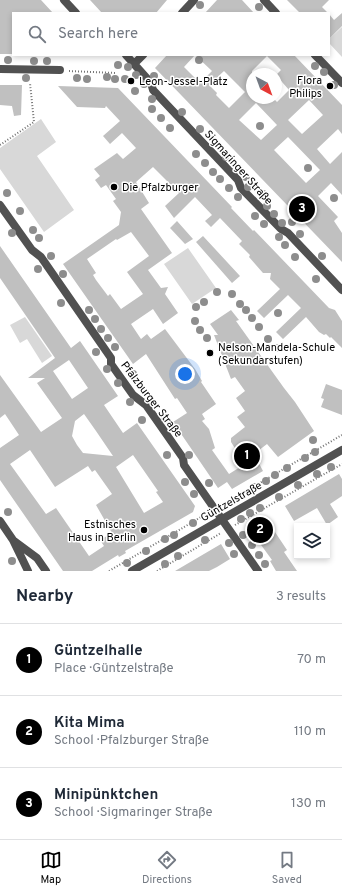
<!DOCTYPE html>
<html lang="en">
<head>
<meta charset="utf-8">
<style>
  :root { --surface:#fff; --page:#f2f2f3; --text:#1f2937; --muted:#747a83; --line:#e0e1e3; --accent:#000 }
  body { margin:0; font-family:Overpass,sans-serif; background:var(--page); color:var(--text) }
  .controls { position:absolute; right:12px; bottom:12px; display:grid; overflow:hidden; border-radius:0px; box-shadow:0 2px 6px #0003 }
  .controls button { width:36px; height:36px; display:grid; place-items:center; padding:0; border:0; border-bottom:1px solid var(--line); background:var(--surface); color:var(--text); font:20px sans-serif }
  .compass { position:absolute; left:246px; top:68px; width:36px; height:36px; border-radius:50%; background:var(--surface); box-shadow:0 2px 6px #0003; rotate:139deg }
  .you { position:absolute; left:185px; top:374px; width:14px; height:14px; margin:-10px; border:3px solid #fff; border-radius:50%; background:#1a73e8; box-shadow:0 0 0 6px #1a73e833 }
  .badge { display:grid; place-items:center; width:26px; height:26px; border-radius:50%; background:var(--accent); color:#fff; font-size:13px; font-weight:700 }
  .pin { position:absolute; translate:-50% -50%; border:2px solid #fff; box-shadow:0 1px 4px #0006 }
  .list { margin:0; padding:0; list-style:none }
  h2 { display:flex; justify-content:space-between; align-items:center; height:52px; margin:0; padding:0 16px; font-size:17px }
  h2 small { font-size:13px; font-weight:400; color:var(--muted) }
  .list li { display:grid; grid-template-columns:26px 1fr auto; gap:12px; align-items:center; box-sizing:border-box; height:72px; padding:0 16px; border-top:1px solid var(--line) }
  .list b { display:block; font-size:15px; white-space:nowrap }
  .list p { margin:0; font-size:13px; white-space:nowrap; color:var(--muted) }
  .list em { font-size:13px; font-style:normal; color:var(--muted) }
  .icon { flex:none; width:22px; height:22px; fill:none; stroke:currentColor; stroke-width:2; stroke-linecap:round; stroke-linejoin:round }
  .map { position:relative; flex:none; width:342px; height:571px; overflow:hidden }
  .search { position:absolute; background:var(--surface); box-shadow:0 2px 6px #0003; left:12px; right:12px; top:12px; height:44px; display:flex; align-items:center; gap:10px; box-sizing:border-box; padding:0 14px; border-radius:0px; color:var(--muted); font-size:15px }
  .sheet { height:268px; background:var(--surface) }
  nav { display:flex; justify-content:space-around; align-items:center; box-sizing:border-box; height:56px; border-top:1px solid var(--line); background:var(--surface); font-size:11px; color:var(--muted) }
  nav a { display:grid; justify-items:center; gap:2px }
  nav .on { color:var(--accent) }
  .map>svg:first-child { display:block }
  .green { fill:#d8d8d8 }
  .building { fill:#c0c0c0; fill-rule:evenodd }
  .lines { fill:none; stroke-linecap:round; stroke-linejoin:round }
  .path { stroke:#737373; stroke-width:2; stroke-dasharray:1 2; stroke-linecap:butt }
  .minor { stroke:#515151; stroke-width:8 }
  .tertiary { stroke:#515151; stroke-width:8 }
  .tree { fill:#8d8d8d }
  .poi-dot { fill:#000; stroke:#fff; stroke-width:1.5 }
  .labels { text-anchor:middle; stroke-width:3; stroke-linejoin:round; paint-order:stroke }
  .poi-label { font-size:11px; fill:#000; stroke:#fff; text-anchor:start }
  .street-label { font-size:11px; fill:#000; stroke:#fff }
</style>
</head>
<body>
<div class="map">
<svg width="342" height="571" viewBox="0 0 342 571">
  <rect width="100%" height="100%" fill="#fff"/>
  <path class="green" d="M 342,27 L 342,57 L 329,43 L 329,39 Z
    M 41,119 L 56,142 L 37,156 L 74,210 L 44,232 L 0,169 L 0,148 Z
    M 188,248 L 216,288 L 192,304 L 164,264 Z
    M 25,317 L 52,356 L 42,363 L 27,339 L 20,343 L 10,325 Z"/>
  <path class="building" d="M 0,0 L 41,0 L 53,13 L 13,13 L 13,54 L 0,54 Z
    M 90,0 L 167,0 L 156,13 L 102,13 Z
    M 217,0 L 242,0 L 254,13 L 205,13 Z
    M 287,0 L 329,0 L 322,7 L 328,13 L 300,13 Z
    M 342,13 L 342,26 L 329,39 L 329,14 L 334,20 Z
    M 167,55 L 195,55 L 184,67 L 200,83 L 212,71 L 195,55 L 294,55 L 342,105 L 342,134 L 338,129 L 317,149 L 330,164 L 342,152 L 342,195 L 331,183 L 318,196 L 338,217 L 334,221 L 342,233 L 342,262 L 155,68 ZM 267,56 L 281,70 L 276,75 L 289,90 L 277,102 L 273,98 L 252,98 L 252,71 ZM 224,71 L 245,92 L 229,108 L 216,95 L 217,93 L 209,85 ZM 309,100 L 323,115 L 302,134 L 288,120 ZM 256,103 L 277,125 L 261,140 L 239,120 ZM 288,137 L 320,170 L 306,183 L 274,150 Z
    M 0,85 L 22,85 L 21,115 L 14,116 L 12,106 L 0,105 Z
    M 58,86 L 118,88 L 232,207 L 231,208 L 253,231 L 254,230 L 329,308 L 335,310 L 342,321 L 342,348 L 331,337 L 330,338 L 326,334 L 324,335 L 319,332 L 306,317 L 283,339 L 276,332 L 301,308 L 288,295 L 264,318 L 257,311 L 280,289 L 270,279 L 271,273 L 263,273 L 249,257 L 250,255 L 239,244 L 242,241 L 220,218 L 211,227 L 205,221 L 212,215 L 195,197 L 174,218 L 165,206 L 179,193 L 153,167 L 136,182 L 149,203 L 141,209 L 172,253 L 148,270 L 161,288 L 168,287 L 165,294 L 178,313 L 163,324 L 153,309 L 131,324 L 141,339 L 147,334 L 151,339 L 165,329 L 195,369 L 202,381 L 201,382 L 216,404 L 202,414 L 205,419 L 202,421 L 209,429 L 215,448 L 212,450 L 229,474 L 245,464 L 231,442 L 231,438 L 245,427 L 237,417 L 245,411 L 236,398 L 245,391 L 235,377 L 231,379 L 214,335 L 218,335 L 210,324 L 231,310 L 239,320 L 236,321 L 284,388 L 295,402 L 314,431 L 278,457 L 267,444 L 254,454 L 263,471 L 232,489 L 227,482 L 218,488 L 173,422 L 187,413 L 177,398 L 175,399 L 146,354 L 133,364 L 63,264 L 119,225 L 121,212 L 113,201 L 116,199 L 106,185 L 101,188 L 95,180 L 100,176 L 94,169 L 117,153 L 123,159 L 136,148 L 122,133 L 110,144 L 103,136 L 120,121 L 106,106 L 105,108 L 77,107 ZM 131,232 L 149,256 L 127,272 L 143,294 L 121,309 L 110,294 L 108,296 L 96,280 L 93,275 L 96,273 L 87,259 L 116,239 L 117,240 Z
    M 177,221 L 193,239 L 185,244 L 170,228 Z
    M 203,236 L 240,276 L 232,283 L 196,242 Z
    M 0,246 L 71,348 L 80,341 L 118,396 L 104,405 L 123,433 L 137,423 L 195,506 L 193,512 L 125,551 L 126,553 L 119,557 L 118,555 L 92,571 L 63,571 L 0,480 L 0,448 L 19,435 L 5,414 L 0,418 L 0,375 L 41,432 L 62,418 L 37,383 L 45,378 L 28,378 L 55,358 L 0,278 ZM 69,360 L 88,388 L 72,399 L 53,371 ZM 84,414 L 96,431 L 113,456 L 83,453 L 77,445 L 72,436 L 75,421 ZM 30,450 L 55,487 L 88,466 L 92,472 L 95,470 L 112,494 L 96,505 L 112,533 L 100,540 L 104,546 L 89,556 L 56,508 L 46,514 L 10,464 ZM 133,455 L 158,491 L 156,492 L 163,502 L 144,513 L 116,467 Z
    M 326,384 L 342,390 L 342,415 L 321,407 L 324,399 L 321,398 Z
    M 339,474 L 342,479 L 342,496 L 330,504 L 338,517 L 327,525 L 317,508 L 294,521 L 285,506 Z
    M 265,517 L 287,550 L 284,552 L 297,571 L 276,571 L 270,561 L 272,560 L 253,534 L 256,532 L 252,526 Z
    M 221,544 L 230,559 L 217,567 L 209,571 L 175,571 Z"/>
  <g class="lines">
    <path class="path" d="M 69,71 L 115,73
      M 0,145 L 34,122 L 30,83
      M 222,505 L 342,435
      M 235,525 L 342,464
      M 109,571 L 208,513
      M 157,571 L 221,533"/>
    <path class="minor" d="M 64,0 L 76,13
      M 264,0 L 276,13
      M 182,13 L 194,0
      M 126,55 L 151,83 L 153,90 L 238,180 L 241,188 L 281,229 L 288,233 L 342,290
      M 315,55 L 342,83
      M 134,64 L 143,55
      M 0,69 L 60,70
      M 0,205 L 32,250 L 41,257 L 111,358 L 111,364 L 133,395 L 146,405 L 183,458 L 184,465 L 258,571"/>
    <path class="tertiary" d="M 0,521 L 13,540 L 28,571
      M 14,541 L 37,558 L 46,571
      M 132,571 L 342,450"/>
  </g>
  <g class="tree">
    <circle cx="200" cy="5" r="4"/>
    <circle cx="259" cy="7" r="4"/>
    <circle cx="8" cy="60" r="4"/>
    <circle cx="199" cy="60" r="4"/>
    <circle cx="34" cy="61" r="4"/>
    <circle cx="47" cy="61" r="4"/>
    <circle cx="118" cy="65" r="4"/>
    <circle cx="315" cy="66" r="4"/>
    <circle cx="128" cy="67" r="4"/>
    <circle cx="324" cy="72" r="4"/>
    <circle cx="136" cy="75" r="4"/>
    <circle cx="154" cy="76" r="4"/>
    <circle cx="107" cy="77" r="4"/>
    <circle cx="26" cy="78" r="4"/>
    <circle cx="77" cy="78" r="4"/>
    <circle cx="87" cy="79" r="4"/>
    <circle cx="115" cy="79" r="4"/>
    <circle cx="125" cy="79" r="4"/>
    <circle cx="144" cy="84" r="4"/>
    <circle cx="334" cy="85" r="4"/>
    <circle cx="135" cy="91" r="4"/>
    <circle cx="152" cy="99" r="4"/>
    <circle cx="152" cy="109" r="4"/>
    <circle cx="182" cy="112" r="4"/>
    <circle cx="161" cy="118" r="4"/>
    <circle cx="260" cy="126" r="4"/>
    <circle cx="170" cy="128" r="4"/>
    <circle cx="200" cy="129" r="4"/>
    <circle cx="196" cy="154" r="4"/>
    <circle cx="226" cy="157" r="4"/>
    <circle cx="205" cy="163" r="4"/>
    <circle cx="308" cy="168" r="4"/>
    <circle cx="213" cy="172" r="4"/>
    <circle cx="246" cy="177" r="4"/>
    <circle cx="220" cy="179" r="4"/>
    <circle cx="248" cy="187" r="4"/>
    <circle cx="229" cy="188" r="4"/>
    <circle cx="7" cy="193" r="4"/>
    <circle cx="263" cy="194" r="4"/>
    <circle cx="238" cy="197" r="4"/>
    <circle cx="334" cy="198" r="4"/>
    <circle cx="267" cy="206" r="4"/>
    <circle cx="20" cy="211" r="4"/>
    <circle cx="274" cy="214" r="4"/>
    <circle cx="255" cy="216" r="4"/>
    <circle cx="292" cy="222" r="4"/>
    <circle cx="282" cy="223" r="4"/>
    <circle cx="264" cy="224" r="4"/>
    <circle cx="33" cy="230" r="4"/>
    <circle cx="12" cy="233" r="4"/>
    <circle cx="300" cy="234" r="4"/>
    <circle cx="279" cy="237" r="4"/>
    <circle cx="39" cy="238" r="4"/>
    <circle cx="285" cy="245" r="4"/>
    <circle cx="51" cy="256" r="4"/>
    <circle cx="322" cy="256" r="4"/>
    <circle cx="295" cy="257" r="4"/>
    <circle cx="38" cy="269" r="4"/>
    <circle cx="63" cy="274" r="4"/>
    <circle cx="316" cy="279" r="4"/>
    <circle cx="217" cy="292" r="4"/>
    <circle cx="232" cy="294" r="4"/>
    <circle cx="204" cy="302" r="4"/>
    <circle cx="61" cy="303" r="4"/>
    <circle cx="240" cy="304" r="4"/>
    <circle cx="196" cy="307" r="4"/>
    <circle cx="89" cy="310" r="4"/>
    <circle cx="246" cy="310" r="4"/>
    <circle cx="278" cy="313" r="4"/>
    <circle cx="252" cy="318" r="4"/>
    <circle cx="95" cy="319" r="4"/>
    <circle cx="195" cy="321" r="4"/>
    <circle cx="259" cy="327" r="4"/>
    <circle cx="101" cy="329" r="4"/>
    <circle cx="200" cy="330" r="4"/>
    <circle cx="108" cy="338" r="4"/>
    <circle cx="207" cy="338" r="4"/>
    <circle cx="268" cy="339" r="4"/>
    <circle cx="115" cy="347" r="4"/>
    <circle cx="277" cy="348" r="4"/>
    <circle cx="96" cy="352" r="4"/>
    <circle cx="107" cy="369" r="4"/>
    <circle cx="133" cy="374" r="4"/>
    <circle cx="118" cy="383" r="4"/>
    <circle cx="130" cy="402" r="4"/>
    <circle cx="165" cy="419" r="4"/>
    <circle cx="142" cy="420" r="4"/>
    <circle cx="313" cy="440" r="4"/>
    <circle cx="315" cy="452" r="4"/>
    <circle cx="167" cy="455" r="4"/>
    <circle cx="189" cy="455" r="4"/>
    <circle cx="305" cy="458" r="4"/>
    <circle cx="331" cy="467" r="4"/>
    <circle cx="287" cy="468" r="4"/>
    <circle cx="317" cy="474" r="4"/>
    <circle cx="275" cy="475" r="4"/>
    <circle cx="266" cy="481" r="4"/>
    <circle cx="185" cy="482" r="4"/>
    <circle cx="209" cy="483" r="4"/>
    <circle cx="298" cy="485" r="4"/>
    <circle cx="255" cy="487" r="4"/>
    <circle cx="194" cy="494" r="4"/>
    <circle cx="279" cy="497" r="4"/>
    <circle cx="260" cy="508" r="4"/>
    <circle cx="8" cy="512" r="4"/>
    <circle cx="250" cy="513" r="4"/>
    <circle cx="241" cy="519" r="4"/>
    <circle cx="193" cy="523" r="4"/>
    <circle cx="174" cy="535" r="4"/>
    <circle cx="243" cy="535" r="4"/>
    <circle cx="165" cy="539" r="4"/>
    <circle cx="205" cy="540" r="4"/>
    <circle cx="229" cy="543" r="4"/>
    <circle cx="252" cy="545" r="4"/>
    <circle cx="146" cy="551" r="4"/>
    <circle cx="234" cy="554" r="4"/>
    <circle cx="259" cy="555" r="4"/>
    <circle cx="178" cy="556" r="4"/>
    <circle cx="12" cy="561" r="4"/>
    <circle cx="127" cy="563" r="4"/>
    <circle cx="165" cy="564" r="4"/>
    <circle cx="265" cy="564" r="4"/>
  </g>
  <g class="poi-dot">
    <circle cx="131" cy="81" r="4"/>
    <circle cx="330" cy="86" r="4"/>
    <circle cx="114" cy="187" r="4"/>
    <circle cx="210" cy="353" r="4"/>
    <circle cx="144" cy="530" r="4"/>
  </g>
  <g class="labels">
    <g class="poi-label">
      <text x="322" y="84" text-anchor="end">Flora<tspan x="322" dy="13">Philips</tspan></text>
      <text x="139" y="85">Leon-Jessel-Platz</text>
      <text x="122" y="191">Die Pfalzburger</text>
      <text x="218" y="351">Nelson-Mandela-Schule<tspan x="218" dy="13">(Sekundarstufen)</tspan></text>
      <text x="136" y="528" text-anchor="end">Estnisches<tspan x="136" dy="13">Haus in Berlin</tspan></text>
    </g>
    <g class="street-label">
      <text transform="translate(239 167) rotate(48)" y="4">Sigmaringer Straße</text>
      <text transform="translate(152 399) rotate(52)" y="4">Pfalzburger Straße</text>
      <text transform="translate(231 501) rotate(-30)" y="4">Güntzelstraße</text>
    </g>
  </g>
</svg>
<div class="controls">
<button><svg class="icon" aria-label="layers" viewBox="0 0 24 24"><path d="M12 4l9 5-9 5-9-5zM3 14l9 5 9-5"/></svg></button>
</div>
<svg class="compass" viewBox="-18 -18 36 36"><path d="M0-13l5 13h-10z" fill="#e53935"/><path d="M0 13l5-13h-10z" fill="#747a83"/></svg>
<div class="you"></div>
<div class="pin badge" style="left:247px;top:456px">1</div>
<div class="pin badge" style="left:260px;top:530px">2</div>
<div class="pin badge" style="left:302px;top:209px">3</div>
<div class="search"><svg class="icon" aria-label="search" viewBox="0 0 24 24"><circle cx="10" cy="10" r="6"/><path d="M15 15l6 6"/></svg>Search here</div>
</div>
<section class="sheet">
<h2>Nearby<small>3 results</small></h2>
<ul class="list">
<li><span class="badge">1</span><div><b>Güntzelhalle</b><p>Place · Güntzelstraße</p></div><em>70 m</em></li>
<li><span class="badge">2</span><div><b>Kita Mima</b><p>School · Pfalzburger Straße</p></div><em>110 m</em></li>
<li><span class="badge">3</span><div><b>Minipünktchen</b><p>School · Sigmaringer Straße</p></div><em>130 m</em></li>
</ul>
</section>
<nav>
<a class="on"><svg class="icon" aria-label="map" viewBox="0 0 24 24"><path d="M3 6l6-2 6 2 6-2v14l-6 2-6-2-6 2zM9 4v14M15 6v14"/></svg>Map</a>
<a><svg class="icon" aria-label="directions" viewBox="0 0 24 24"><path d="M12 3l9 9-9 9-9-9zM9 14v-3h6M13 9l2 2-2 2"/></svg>Directions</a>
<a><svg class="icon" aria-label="saved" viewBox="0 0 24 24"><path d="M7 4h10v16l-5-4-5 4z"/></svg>Saved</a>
</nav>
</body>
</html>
